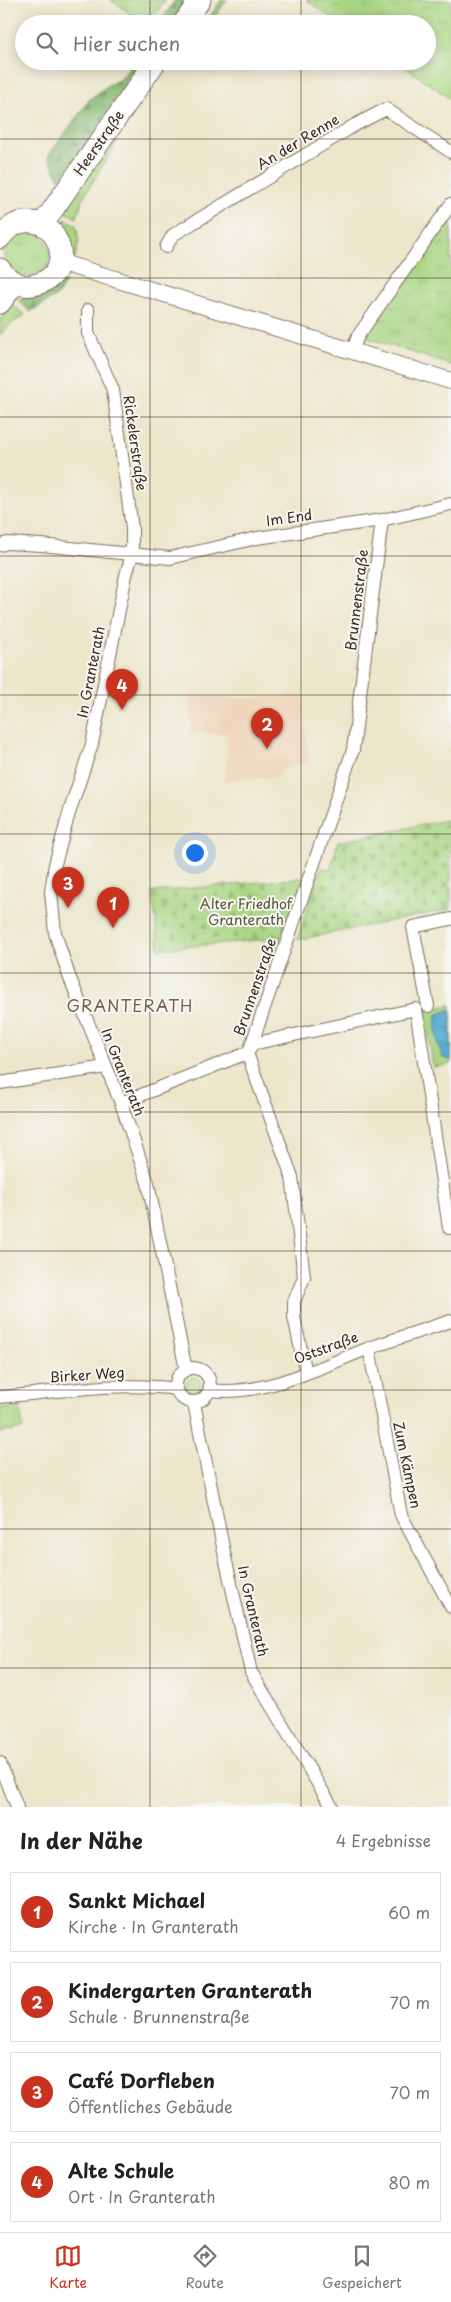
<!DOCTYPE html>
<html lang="de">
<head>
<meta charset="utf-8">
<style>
  :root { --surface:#fff; --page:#f6f6f6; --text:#222; --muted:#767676; --line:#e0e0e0; --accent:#c8321e }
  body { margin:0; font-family:"Playpen Sans",sans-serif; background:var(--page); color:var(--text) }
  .you { position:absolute; left:194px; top:852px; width:18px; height:18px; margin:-12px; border:4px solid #fff; border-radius:50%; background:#1a73e8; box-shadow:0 0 0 8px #1a73e833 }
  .badge { display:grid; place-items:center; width:32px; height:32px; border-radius:50%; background:var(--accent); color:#fff; font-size:16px; font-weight:700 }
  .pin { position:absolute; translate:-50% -41px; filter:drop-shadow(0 1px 2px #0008) }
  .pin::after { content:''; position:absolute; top:26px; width:18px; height:15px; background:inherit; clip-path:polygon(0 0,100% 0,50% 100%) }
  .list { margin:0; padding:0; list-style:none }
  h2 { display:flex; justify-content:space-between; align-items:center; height:65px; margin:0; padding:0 20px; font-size:21px }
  h2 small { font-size:16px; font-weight:400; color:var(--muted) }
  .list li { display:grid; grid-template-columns:32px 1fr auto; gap:15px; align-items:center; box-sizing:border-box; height:80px; margin:0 10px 10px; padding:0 10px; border:1px solid var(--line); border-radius:0px }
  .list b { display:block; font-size:19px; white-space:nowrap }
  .list p { margin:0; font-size:16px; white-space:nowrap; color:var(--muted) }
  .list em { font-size:16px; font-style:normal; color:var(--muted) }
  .icon { flex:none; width:28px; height:28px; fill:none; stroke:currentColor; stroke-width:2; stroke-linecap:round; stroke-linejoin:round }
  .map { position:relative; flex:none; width:451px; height:1807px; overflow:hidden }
  .search { position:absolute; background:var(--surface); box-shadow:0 2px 12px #0003; left:15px; right:15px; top:15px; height:55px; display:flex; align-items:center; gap:12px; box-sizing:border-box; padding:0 18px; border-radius:28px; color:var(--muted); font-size:19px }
  .sheet { height:425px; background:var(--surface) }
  nav { display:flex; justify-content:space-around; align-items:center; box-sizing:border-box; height:70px; border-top:1px solid var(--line); background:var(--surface); font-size:14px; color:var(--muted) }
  nav a { display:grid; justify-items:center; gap:2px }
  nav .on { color:var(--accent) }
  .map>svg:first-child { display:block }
  .built { fill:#efd6bb }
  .grass { fill:url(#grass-tufts); stroke:#728050 }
  .forest { fill:url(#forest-firs); stroke:#617048 }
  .cemetery { fill:url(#cemetery-stones); stroke:#728050 }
  .water { fill:url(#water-ripples); stroke:#486a77 }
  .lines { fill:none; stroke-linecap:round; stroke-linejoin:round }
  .minor-casing { stroke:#796c5b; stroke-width:14 }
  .tertiary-casing { stroke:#796c5b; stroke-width:18 }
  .primary-casing { stroke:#796c5b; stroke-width:23 }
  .minor { stroke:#fff; stroke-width:12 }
  .tertiary { stroke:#fff; stroke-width:16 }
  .primary { stroke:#fff; stroke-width:21 }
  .grid { fill:none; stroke:#3b2a1e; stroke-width:1; stroke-opacity:0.55 }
  .labels { text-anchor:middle; stroke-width:4; stroke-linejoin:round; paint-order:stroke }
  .street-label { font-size:14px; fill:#3b2a1e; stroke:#f6f6f2 }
  .park-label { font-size:14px; fill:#575537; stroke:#f6f6f2 }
  .quarter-label { font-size:16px; letter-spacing:1px; fill:#745e48; stroke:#f6f6f2 }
</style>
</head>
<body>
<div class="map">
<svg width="451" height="1807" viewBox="0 0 451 1807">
  <defs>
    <pattern id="grass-tufts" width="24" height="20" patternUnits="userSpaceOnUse" patternTransform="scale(1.25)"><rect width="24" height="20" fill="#aad683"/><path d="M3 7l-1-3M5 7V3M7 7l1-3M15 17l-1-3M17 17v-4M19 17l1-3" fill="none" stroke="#93b871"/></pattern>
    <pattern id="forest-firs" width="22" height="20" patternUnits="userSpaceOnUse" patternTransform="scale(1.25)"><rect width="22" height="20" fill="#87b771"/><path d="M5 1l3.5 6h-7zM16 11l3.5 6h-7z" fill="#70955c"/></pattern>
    <pattern id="cemetery-stones" width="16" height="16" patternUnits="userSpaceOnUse" patternTransform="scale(1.25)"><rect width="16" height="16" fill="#aad683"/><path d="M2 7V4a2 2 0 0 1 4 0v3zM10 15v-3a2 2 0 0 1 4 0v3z" fill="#93b871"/></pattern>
    <pattern id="water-ripples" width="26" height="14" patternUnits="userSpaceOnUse" patternTransform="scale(1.25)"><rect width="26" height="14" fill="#54a9d0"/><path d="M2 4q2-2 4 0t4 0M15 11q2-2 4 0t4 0" fill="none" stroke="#478aa8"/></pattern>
  </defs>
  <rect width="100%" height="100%" fill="#f6f6f2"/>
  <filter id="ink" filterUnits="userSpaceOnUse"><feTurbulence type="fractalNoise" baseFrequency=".02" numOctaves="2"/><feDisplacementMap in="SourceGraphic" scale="10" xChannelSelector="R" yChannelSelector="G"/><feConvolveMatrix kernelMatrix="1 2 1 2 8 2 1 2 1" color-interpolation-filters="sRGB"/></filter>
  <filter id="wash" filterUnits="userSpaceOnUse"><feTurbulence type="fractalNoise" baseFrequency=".0096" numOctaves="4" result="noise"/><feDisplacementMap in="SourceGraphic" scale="20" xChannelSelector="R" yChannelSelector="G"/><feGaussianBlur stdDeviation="1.12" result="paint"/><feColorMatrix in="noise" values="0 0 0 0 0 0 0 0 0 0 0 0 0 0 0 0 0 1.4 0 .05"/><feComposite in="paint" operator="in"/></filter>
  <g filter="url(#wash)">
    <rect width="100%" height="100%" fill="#ece6cb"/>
    <path class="built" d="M 303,694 L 308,764 L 287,766 L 277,777 L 225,781 L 228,734 L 190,732 L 192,695 L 244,699 Z"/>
    <path class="grass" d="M 111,0 L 165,0 L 149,24 L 146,24 Z
      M 306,0 L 451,0 L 451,99 L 396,61 L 427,61 L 427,24 L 341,24 Z
      M 112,139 L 117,142 L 82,199 L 77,218 L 65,212 Z
      M 451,212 L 451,365 L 365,337 Z
      M 65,219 L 76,225 L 79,241 L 75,258 C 66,248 58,231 65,219 Z
      M 40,231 L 53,255 L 43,273 L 23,277 L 6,265 C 1,251 5,244 13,233 Z
      M 12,305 L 25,315 L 11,324 L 0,335 L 0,320 Z
      M 451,1005 L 451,1064 L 433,1067 L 425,1010 Z
      M185 1385a8 8 0 1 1 16 0a8 8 0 1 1-16 0Z
      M 20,1407 L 23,1429 L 0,1433 L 0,1408 Z"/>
    <path class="forest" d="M 175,0 L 188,0 L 172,24 L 159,24 Z
      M 221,0 L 227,0 L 210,24 L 205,24 Z
      M 134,61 L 146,61 L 120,99 L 59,179 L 48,156 L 90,99 L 108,85 L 121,79 Z
      M 63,282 L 66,282 L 58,295 L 30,312 L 19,300 Z"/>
    <path class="cemetery" d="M 451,819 L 451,909 L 297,940 L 321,867 L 330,870 L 338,842 Z
      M 304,878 L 281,938 L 159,949 L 152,892 Z"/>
    <path class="water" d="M 451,1009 L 451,1060 L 443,1058 C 437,1044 435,1030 436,1015 Z"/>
  </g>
  <g filter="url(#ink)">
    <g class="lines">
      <g class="minor-casing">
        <path id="minor" d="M 166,247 L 173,235 L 355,125 L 386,109 L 451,152
          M 88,310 L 88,333 L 113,390 L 132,528 L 132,555 L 126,575 L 92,744 L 70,810 L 55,864 L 51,892 L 55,933 L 69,976 L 121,1103 L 148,1183 L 186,1370
          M 352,352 L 358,336 L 451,204
          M 0,545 L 8,543 L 41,545 L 170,558 L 257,538 L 382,520 L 451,504
          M 428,1006 L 413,927 L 451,919
          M 252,1044 L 416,1009 L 449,1228
          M 0,1083 L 106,1067
          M 121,1103 L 247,1053
          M 369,1348 L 401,1515 L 451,1607
          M176 1385a17 17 0 1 1 34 0a17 17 0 1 1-34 0Z
          M 306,1373 L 294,1317 L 294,1302 L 304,1277 L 292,1177 L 247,1053 L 250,1049 L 353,750 L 382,520
          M 210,1390 C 262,1397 320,1367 367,1349 C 395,1339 423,1330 451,1321
          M 0,1397 C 58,1392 119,1381 177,1389
          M 194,1403 L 225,1557 L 251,1672 L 332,1807
          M 0,1763 L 17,1807"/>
      </g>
      <g class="tertiary-casing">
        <path id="tertiary" d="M 59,262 L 451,381"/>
      </g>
      <g class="primary-casing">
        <path id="primary" d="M 183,24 L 200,0
          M 42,225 L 156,61
          M 0,238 C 8,227 18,220 32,222 C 43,223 52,230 56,239 C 76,276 23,305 0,269
          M 0,303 L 15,283"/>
      </g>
      <use href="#minor" class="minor"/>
      <use href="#tertiary" class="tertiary"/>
      <use href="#primary" class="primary"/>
    </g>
  </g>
  <path class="grid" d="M 150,0 L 150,24M 301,0 L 301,24M 150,61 L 150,1807M 301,61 L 301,1807M 0,139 L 451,139M 0,278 L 451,278M 0,417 L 451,417M 0,556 L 451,556M 0,695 L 451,695M 0,834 L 451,834M 0,973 L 451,973M 0,1112 L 451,1112M 0,1251 L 451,1251M 0,1390 L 451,1390M 0,1529 L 451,1529M 0,1668 L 451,1668"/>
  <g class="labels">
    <g class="street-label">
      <text transform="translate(298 142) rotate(-31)" y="5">An der Renne</text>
      <text transform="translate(99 143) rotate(-55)" y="5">Heerstraße</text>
      <text transform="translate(135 443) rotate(82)" y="5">Rickelerstraße</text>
      <text transform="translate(289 518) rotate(-8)" y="5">Im End</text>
      <text transform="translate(357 600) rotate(-83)" y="5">Brunnenstraße</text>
      <text transform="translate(91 672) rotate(-79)" y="5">In Granterath</text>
      <text transform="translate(255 987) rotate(-71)" y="5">Brunnenstraße</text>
      <text transform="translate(123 1072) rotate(68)" y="5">In Granterath</text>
      <text transform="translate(326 1348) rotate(-20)" y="5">Oststraße</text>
      <text transform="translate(87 1375) rotate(-4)" y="5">Birker Weg</text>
      <text transform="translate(407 1465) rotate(78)" y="5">Zum Kämpen</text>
      <text transform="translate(253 1611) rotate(77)" y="5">In Granterath</text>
    </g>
    <g class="park-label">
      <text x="246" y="909">Alter Friedhof<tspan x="246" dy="16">Granterath</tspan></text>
    </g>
    <g class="quarter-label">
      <text x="130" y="1012">GRANTERATH</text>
    </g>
  </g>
</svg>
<div class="you"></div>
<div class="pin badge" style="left:113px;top:928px">1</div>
<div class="pin badge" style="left:267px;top:749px">2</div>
<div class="pin badge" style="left:68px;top:908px">3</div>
<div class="pin badge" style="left:122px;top:710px">4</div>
<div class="search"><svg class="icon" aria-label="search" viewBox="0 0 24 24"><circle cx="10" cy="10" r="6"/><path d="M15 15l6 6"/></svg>Hier suchen</div>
</div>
<section class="sheet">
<h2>In der Nähe<small>4 Ergebnisse</small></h2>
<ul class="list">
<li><span class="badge">1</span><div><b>Sankt Michael</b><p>Kirche · In Granterath</p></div><em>60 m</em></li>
<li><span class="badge">2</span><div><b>Kindergarten Granterath</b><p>Schule · Brunnenstraße</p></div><em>70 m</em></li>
<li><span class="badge">3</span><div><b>Café Dorfleben</b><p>Öffentliches Gebäude</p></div><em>70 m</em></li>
<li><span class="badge">4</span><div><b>Alte Schule</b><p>Ort · In Granterath</p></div><em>80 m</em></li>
</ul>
</section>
<nav>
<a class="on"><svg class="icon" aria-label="map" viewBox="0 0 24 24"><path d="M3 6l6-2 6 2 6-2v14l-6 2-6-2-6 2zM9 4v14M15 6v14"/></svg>Karte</a>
<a><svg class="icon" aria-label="directions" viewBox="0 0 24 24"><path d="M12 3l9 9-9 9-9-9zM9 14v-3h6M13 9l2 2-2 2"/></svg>Route</a>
<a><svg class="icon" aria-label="saved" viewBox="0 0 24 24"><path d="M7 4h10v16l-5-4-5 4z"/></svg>Gespeichert</a>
</nav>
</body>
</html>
